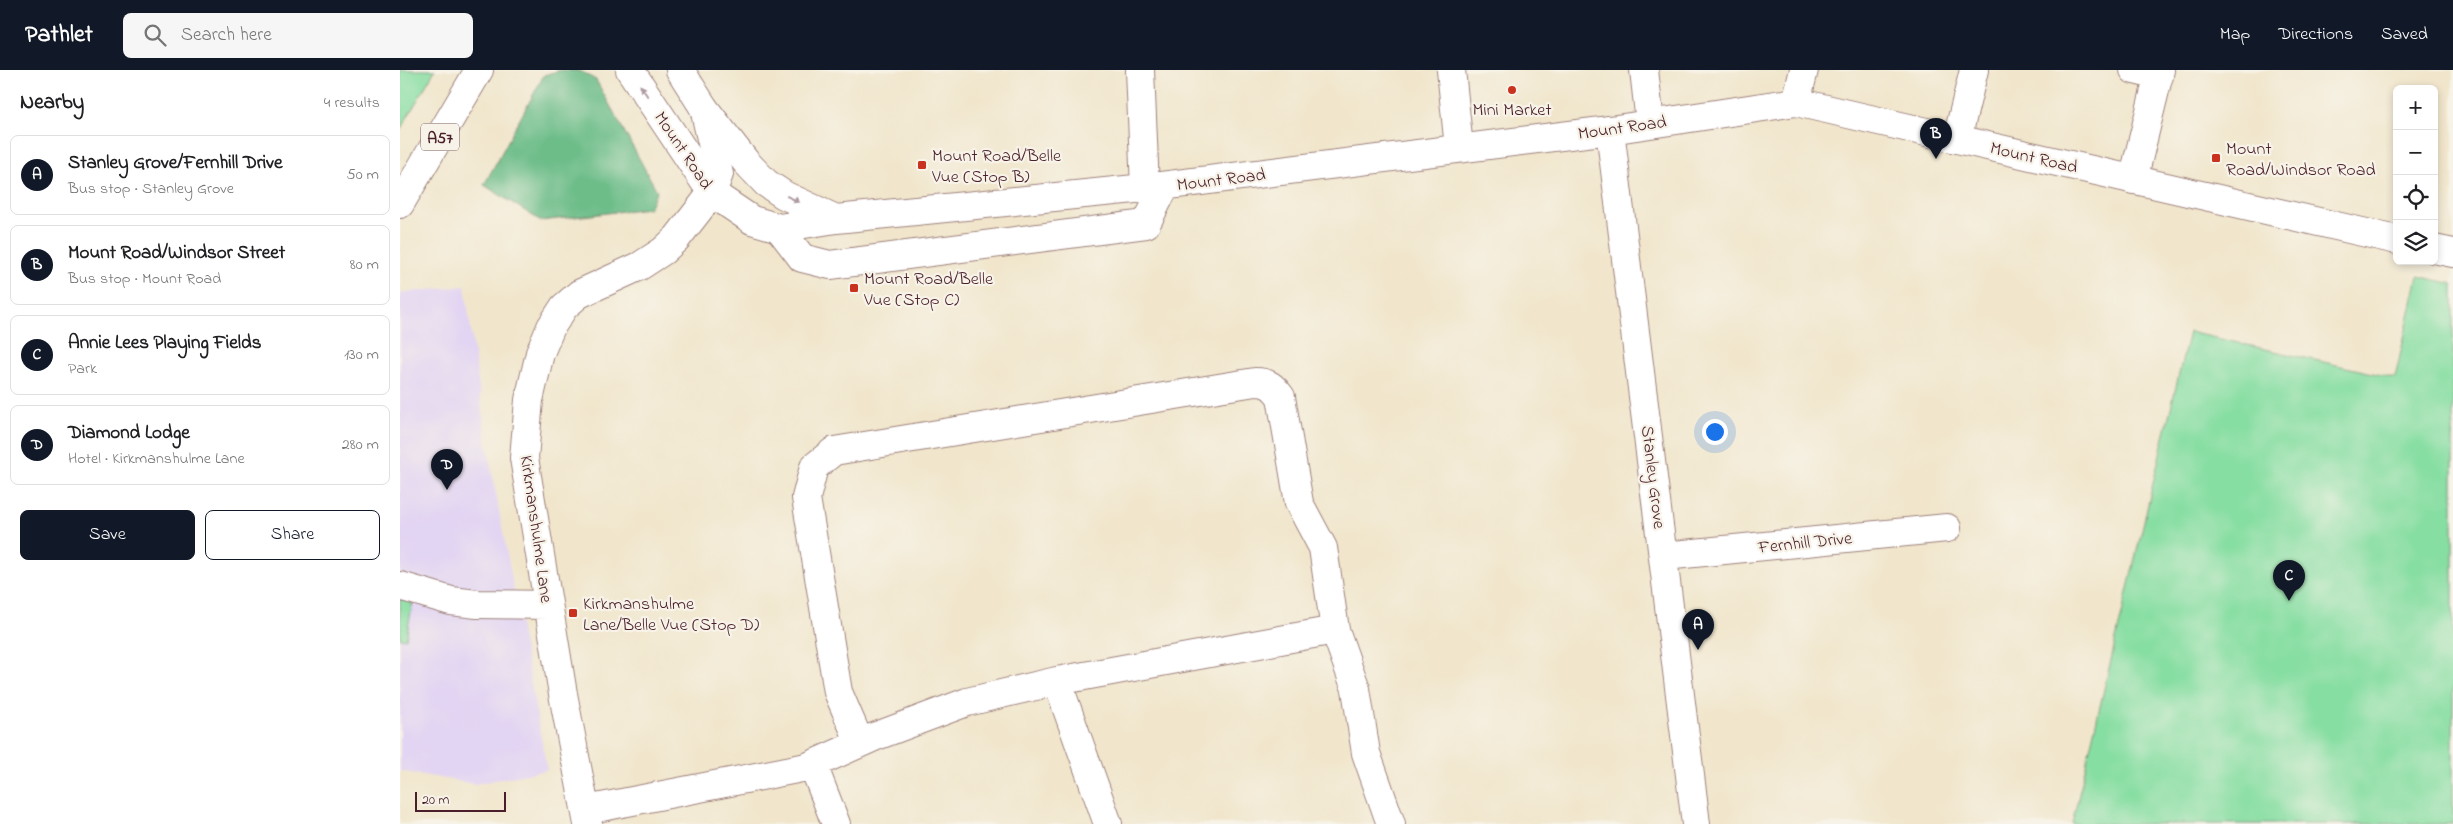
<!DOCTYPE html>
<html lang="en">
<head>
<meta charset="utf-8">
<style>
  :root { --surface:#fff; --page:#f6f6f6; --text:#202124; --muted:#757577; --line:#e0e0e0; --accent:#111827 }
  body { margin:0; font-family:"Indie Flower",sans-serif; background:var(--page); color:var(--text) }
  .controls { position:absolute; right:15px; top:15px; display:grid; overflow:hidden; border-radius:8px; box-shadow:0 2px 8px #0003 }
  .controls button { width:45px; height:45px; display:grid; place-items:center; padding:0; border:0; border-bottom:1px solid var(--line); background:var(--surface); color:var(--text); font:25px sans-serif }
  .scale { position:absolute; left:15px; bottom:12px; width:91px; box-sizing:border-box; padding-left:5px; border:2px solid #4a1f2b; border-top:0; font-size:14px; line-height:18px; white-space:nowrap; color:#4a1f2b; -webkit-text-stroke:4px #f7f3e8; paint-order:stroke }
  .you { position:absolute; left:1314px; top:361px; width:18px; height:18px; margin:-12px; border:4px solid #fff; border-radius:50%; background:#1a73e8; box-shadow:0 0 0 8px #1a73e833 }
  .badge { display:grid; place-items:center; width:32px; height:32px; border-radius:50%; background:var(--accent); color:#fff; font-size:16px; font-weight:700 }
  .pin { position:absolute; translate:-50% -41px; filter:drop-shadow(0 1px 2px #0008) }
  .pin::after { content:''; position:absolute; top:26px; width:18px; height:15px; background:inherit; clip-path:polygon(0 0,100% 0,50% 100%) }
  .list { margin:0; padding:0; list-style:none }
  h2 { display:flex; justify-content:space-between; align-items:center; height:65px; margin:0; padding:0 20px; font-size:21px }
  h2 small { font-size:16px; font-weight:400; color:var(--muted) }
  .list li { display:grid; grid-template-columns:32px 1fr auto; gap:15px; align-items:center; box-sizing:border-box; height:80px; margin:0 10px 10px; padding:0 10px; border:1px solid var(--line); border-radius:8px }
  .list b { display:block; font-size:19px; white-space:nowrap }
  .list p { margin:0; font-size:16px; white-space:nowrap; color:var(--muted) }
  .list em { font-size:16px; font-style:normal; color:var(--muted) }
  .actions { display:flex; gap:10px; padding:15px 20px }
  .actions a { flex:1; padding:11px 0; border:1px solid var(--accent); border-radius:8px; text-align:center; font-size:18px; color:var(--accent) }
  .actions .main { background:var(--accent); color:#fff }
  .icon { flex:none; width:28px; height:28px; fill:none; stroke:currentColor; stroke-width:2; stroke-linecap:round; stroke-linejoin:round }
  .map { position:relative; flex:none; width:2053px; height:754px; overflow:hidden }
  header { display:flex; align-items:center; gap:30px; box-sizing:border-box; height:70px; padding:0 25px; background:var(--accent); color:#fff }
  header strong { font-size:24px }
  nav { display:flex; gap:28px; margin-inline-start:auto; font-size:18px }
  .search { width:350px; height:45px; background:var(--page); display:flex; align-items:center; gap:12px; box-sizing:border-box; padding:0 18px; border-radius:8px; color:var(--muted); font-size:19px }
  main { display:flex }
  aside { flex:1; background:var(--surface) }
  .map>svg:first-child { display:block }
  .built { fill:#e2d4f3 }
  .green { fill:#87dea3; stroke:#687e67 }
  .forest { fill:#6dbd89; stroke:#5c6e5a }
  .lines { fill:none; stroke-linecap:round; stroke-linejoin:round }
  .minor-casing { stroke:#9e827c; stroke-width:30 }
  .major-casing { stroke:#9e827c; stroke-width:30 }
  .highway-casing { stroke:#9e827c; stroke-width:30 }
  .minor { stroke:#fff; stroke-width:28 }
  .major { stroke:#fff; stroke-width:28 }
  .highway { stroke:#fff; stroke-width:28 }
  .oneway { fill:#ae9aa0 }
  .poi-dot { fill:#c8321e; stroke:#f7f3e8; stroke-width:2 }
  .labels { text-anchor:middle; stroke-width:4.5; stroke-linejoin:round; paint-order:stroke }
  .shield { fill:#f7f3e8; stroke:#7e5f64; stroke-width:1 }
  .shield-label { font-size:16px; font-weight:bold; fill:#4a1f2b }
  .poi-label { font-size:18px; fill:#4a1f2b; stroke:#f7f3e8; text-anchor:start }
  .street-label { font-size:18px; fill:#4a1f2b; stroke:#f7f3e8 }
</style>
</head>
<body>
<header>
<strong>Pathlet</strong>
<div class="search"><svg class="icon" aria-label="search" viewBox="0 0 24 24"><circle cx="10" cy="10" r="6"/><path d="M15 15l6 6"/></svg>Search here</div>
<nav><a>Map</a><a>Directions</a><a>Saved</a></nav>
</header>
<main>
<aside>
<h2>Nearby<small>4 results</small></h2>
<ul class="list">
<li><span class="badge">A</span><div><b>Stanley Grove/Fernhill Drive</b><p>Bus stop · Stanley Grove</p></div><em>50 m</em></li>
<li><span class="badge">B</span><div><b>Mount Road/Windsor Street</b><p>Bus stop · Mount Road</p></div><em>80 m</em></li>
<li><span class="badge">C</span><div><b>Annie Lees Playing Fields</b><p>Park</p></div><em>130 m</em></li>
<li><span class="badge">D</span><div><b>Diamond Lodge</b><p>Hotel · Kirkmanshulme Lane</p></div><em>280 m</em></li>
</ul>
<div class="actions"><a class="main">Save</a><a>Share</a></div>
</aside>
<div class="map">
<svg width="2053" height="754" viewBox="0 0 2053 754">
  <rect width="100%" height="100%" fill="#f7f3e8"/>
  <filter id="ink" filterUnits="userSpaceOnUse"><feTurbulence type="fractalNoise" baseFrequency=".02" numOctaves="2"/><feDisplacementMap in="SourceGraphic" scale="10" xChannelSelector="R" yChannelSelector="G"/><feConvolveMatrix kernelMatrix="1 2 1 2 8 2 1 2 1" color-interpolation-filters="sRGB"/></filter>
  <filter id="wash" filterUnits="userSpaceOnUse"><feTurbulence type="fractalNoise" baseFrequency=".0096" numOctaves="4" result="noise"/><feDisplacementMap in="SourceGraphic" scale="20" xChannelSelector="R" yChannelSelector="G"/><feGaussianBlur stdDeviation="1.12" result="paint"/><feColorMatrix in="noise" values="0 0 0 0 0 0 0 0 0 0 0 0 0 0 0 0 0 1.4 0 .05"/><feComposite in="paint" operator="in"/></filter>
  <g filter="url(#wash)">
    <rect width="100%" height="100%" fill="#f1e6cc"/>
    <path class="built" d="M 65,216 L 86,370 L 147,700 L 75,714 L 0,701 L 0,223 Z"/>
    <path class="green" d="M 0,0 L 35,0 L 0,60 Z
      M 2018,206 L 2053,214 L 2053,754 L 1672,754 L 1789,262 L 1995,308 Z
      M 0,529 L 13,531 L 6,569 L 0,568 Z"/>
    <path class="forest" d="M 161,0 L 180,1 L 196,10 L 257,121 L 249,138 L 141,151 L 84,115 L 144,5 Z"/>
  </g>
  <g filter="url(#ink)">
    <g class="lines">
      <g class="minor-casing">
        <path id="minor" d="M 740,0 L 745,118
          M 1051,0 L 1059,78
          M 1244,0 L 1250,53
          M 1734,0 L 1759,6
          M 1396,32 L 1404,0
          M 1210,60 L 1296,754
          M 1557,69 L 1574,0
          M 1733,110 L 1760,0
          M 379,158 L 402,188 L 430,195 L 746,154 L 765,116
          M 1264,486 L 1547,458
          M 0,516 L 51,531 L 77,534 L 148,535
          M 657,611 L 708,754
          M 460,673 L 438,622 L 406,428 L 414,397 L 434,381 L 855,312 C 868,312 873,316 881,327 L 899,433 L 923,478 L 935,560 L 956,619 L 966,683 L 991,754
          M 413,695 L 436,754
          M 186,740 L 407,697 L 474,667 L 567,632 L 657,611 L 935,560
          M 188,754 L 163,624 L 124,388 L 129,330 L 140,283 L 151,257 L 164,237 L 179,224 L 240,196 L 263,181 L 277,168 L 312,123 L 319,104 L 304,38"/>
      </g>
      <g class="major-casing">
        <path id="major" d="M 230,0 L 312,123 L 352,150 L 379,158 L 436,149 L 745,118 L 1210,60 L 1396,32 L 1997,170
          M 280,0 L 304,38 L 346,92 L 366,113 L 384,125 L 436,149
          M 2034,179 L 2053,183"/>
      </g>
      <g class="highway-casing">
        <path id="highway" d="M 0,134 L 79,0"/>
      </g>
      <use href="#minor" class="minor"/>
      <use href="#major" class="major"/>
      <use href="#highway" class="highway"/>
    </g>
    <defs><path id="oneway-solid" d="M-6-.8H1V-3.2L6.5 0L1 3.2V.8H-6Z" transform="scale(1.25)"/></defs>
    <g class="oneway">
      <use href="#oneway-solid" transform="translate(244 21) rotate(-124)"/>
      <use href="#oneway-solid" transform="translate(393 129) rotate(25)"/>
    </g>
  </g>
  <g class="poi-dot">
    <circle cx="1112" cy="20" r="5"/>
    <rect x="1811" y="83" width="10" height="10" rx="2.5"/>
    <rect x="517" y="90" width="10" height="10" rx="2.5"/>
    <rect x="449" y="213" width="10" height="10" rx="2.5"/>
    <rect x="168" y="538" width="10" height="10" rx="2.5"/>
  </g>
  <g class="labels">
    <rect class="shield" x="21" y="53.5" width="38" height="27" rx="4"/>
    <g class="shield-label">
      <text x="40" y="73">A57</text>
    </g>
    <g class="poi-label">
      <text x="1112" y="45" text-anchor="middle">Mini Market</text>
      <text x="1826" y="84">Mount<tspan x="1826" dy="21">Road/Windsor Road</tspan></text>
      <text x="532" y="91">Mount Road/Belle<tspan x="532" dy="21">Vue (Stop B)</tspan></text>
      <text x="464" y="214">Mount Road/Belle<tspan x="464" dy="21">Vue (Stop C)</tspan></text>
      <text x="183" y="539">Kirkmanshulme<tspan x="183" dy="21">Lane/Belle Vue (Stop D)</tspan></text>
    </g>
    <g class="street-label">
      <text transform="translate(1222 57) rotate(-8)" y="6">Mount Road</text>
      <text transform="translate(284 80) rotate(56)" y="6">Mount Road</text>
      <text transform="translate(1634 87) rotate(13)" y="6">Mount Road</text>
      <text transform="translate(821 109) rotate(-7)" y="6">Mount Road</text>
      <text transform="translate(1254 407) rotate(83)" y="6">Stanley Grove</text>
      <text transform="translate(137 459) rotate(82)" y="6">Kirkmanshulme Lane</text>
      <text transform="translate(1405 472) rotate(-6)" y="6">Fernhill Drive</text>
    </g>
  </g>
</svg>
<div class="controls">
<button>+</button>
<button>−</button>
<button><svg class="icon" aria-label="locate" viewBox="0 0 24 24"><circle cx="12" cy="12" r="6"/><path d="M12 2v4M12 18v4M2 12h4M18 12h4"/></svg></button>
<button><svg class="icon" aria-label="layers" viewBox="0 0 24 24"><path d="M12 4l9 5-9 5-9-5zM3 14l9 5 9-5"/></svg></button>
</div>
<div class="scale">20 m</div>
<div class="you"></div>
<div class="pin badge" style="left:1298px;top:580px">A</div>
<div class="pin badge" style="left:1536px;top:89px">B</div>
<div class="pin badge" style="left:1889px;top:531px">C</div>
<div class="pin badge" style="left:47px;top:420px">D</div>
</div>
</main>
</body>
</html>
